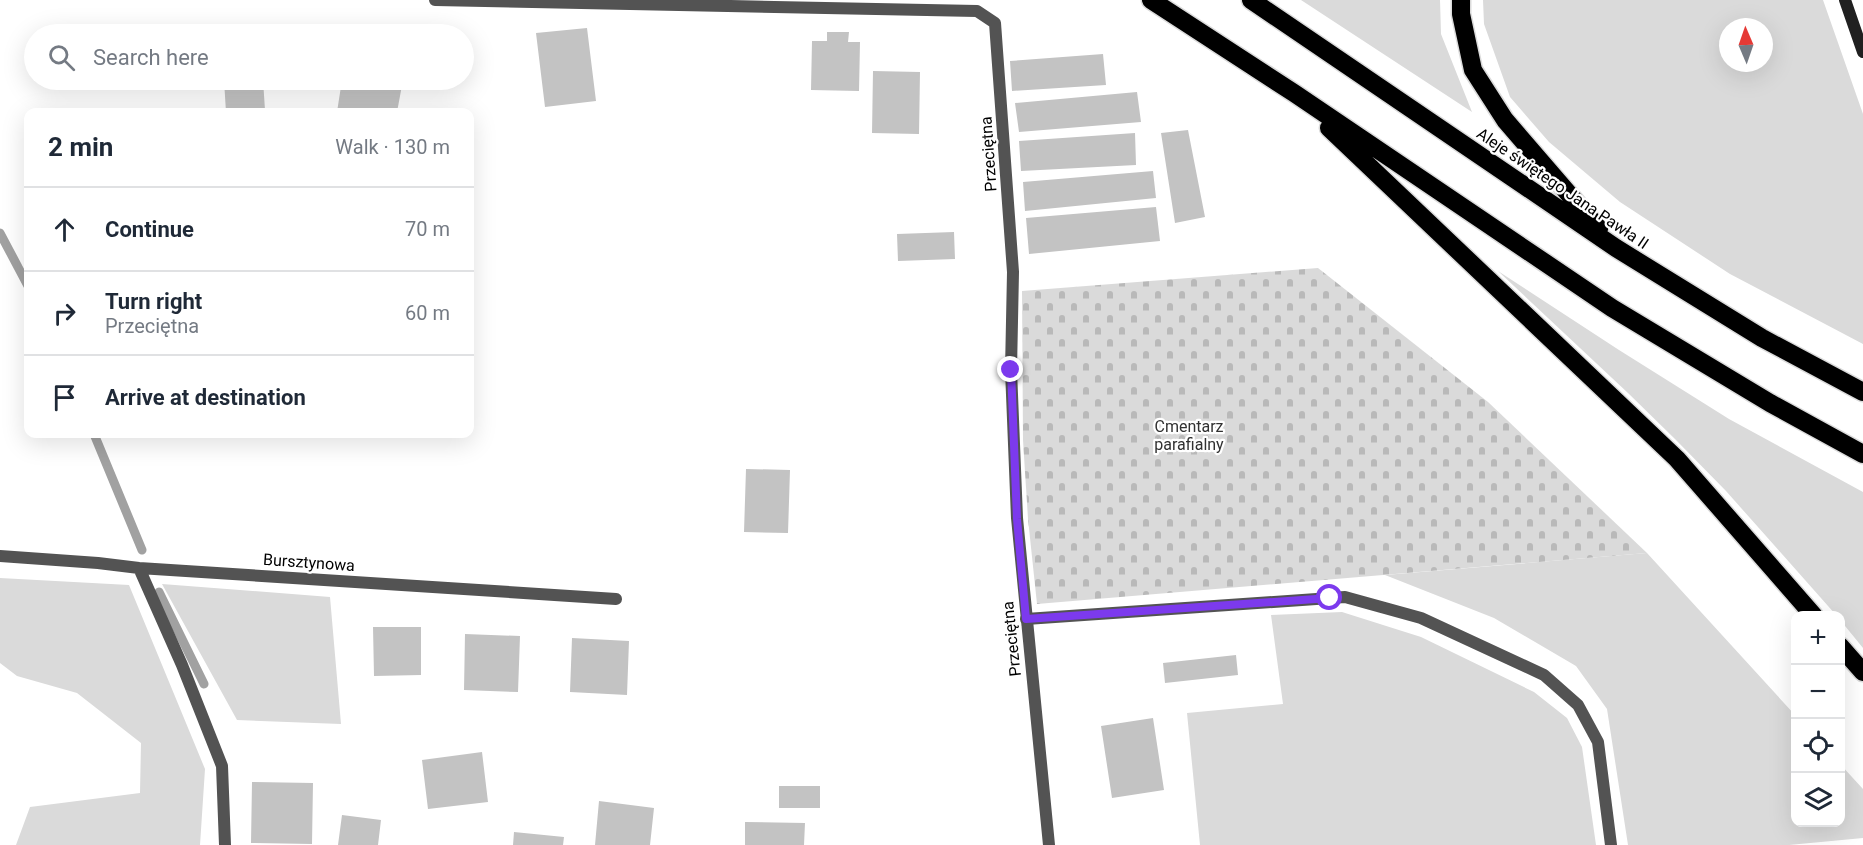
<!DOCTYPE html>
<html lang="en">
<head>
<meta charset="utf-8">
<style>
  :root { --surface:#fff; --page:#f6f6f7; --text:#1f2937; --muted:#747a83; --line:#e0e1e3 }
  body { margin:0; font-family:Roboto,sans-serif; background:var(--page); color:var(--text) }
  .controls { position:absolute; right:18px; bottom:18px; display:grid; overflow:hidden; border-radius:12px; box-shadow:0 6px 24px #0002 }
  .controls button { width:54px; height:54px; display:grid; place-items:center; padding:0; border:0; border-bottom:2px solid var(--line); background:var(--surface); color:var(--text); font:30px sans-serif }
  .compass { position:absolute; left:1719px; top:18px; width:54px; height:54px; border-radius:50%; background:var(--surface); box-shadow:0 6px 24px #0002; rotate:358deg }
  .stop { position:absolute; width:18px; height:18px; margin:-14px; border:4px solid #7c3aed; border-radius:50%; background:#fff }
  .stop.end { background:#7c3aed; border-color:#fff; box-shadow:0 2px 6px #0008 }
  .list { margin:0; padding:0; list-style:none }
  h2 { display:flex; justify-content:space-between; align-items:center; height:78px; margin:0; padding:0 24px; font-size:26px }
  h2 small { font-size:20px; font-weight:400; color:var(--muted) }
  .list li { display:grid; grid-template-columns:39px 1fr auto; gap:18px; align-items:center; box-sizing:border-box; height:84px; padding:0 24px; border-top:2px solid var(--line) }
  .list b { display:block; font-size:22px; white-space:nowrap }
  .list p { margin:0; font-size:20px; white-space:nowrap; color:var(--muted) }
  .list em { font-size:20px; font-style:normal; color:var(--muted) }
  .icon { flex:none; width:33px; height:33px; fill:none; stroke:currentColor; stroke-width:2; stroke-linecap:round; stroke-linejoin:round }
  .map { position:relative; flex:none; width:1863px; height:845px; overflow:hidden }
  .search { position:absolute; background:var(--surface); box-shadow:0 6px 24px #0002; left:24px; top:24px; width:450px; height:66px; display:flex; align-items:center; gap:15px; box-sizing:border-box; padding:0 21px; border-radius:33px; color:var(--muted); font-size:22px }
  .panel { position:absolute; background:var(--surface); box-shadow:0 6px 24px #0002; left:24px; top:108px; width:450px; height:330px; border-radius:12px }
  .map>svg:first-child { display:block }
  .green { fill:#dadada; fill-rule:evenodd }
  .cemetery { fill:url(#cemetery-stones) }
  .lines { fill:none; stroke-linecap:round; stroke-linejoin:round }
  .stream { stroke:#a1a1a1; stroke-width:9 }
  .building { fill:#c3c3c3 }
  .motorway-casing { stroke:#dbdbdb; stroke-width:21 }
  .service { stroke:#535353; stroke-width:12 }
  .minor { stroke:#535353; stroke-width:12 }
  .secondary { stroke:#202020; stroke-width:12 }
  .motorway { stroke:#000; stroke-width:18 }
  .route { stroke:#7c3aed; stroke-width:8 }
  .labels { text-anchor:middle; stroke-width:4.5; stroke-linejoin:round; paint-order:stroke }
  .street-label { font-size:16px; fill:#000; stroke:#fff }
  .park-label { font-size:16px; fill:#313131; stroke:#fff }
</style>
</head>
<body>
<div class="map">
<svg width="1863" height="845" viewBox="0 0 1863 845">
  <defs>
    <pattern id="cemetery-stones" width="16" height="16" patternUnits="userSpaceOnUse" patternTransform="scale(1.5)"><rect width="16" height="16" fill="#dadada"/><path d="M2 7V4a2 2 0 0 1 4 0v3zM10 15v-3a2 2 0 0 1 4 0v3z" fill="#b9b9b9"/></pattern>
  </defs>
  <rect width="100%" height="100%" fill="#fff"/>
  <path class="green" d="M 1301,0 L 1440,0 L 1441,34 L 1472,112 Z
    M 1483,0 L 1823,0 L 1863,114 L 1863,344 L 1730,274 L 1620,202 L 1549,142 L 1510,97 L 1484,24 ZM 1728,27 L 1764,27 L 1764,63 L 1728,63 Z
    M 1498,271 L 1619,350 L 1729,419 L 1863,492 L 1863,648 L 1841,621 L 1840,616 L 1836,615 L 1726,491 L 1675,439 L 1628,393 Z
    M 1647,553 L 1795,715 L 1796,822 L 1840,822 L 1841,765 L 1863,789 L 1863,838 L 1789,845 L 1628,845 L 1607,709 L 1576,666 L 1494,618 L 1385,575 Z
    M 0,578 L 129,585 L 205,769 L 200,845 L 16,845 L 30,807 L 140,793 L 141,743 L 77,693 L 17,676 L 0,663 Z
    M 162,584 L 330,597 L 341,724 L 237,720 Z
    M 1342,612 L 1421,637 L 1534,692 L 1567,718 L 1582,747 L 1596,845 L 1200,845 L 1187,713 L 1283,704 L 1271,615 Z"/>
  <path class="cemetery" d="M 1318,268 L 1488,402 L 1647,553 L 1037,604 L 1028,519 L 1023,440 L 1022,291 Z"/>
  <g class="lines">
    <path class="stream" d="M 0,233 L 28,286
      M 94,434 L 142,550
      M 159,592 L 204,684"/>
  </g>
  <path class="building" d="M 587,28 L 596,101 L 545,107 L 536,33 Z
    M 827,32 L 849,32 L 848,42 L 860,42 L 859,91 L 811,90 L 812,41 L 827,41 Z
    M 1103,54 L 1106,85 L 1012,91 L 1010,61 Z
    M 873,71 L 920,72 L 919,134 L 872,133 Z
    M 224,80 L 263,80 L 265,110 L 226,112 Z
    M 342,80 L 403,80 L 397,112 L 337,112 Z
    M 1137,92 L 1141,122 L 1019,132 L 1015,103 Z
    M 1188,130 L 1205,217 L 1175,223 L 1161,133 Z
    M 1135,133 L 1136,165 L 1021,171 L 1019,141 Z
    M 1153,171 L 1156,198 L 1025,211 L 1023,182 Z
    M 1156,207 L 1160,241 L 1029,254 L 1026,218 Z
    M 954,232 L 955,259 L 898,261 L 897,234 Z
    M 746,469 L 790,470 L 788,533 L 744,532 Z
    M 373,627 L 421,627 L 421,675 L 374,676 Z
    M 465,634 L 520,636 L 518,692 L 464,690 Z
    M 572,638 L 629,641 L 627,695 L 570,692 Z
    M 1236,655 L 1238,675 L 1165,683 L 1163,663 Z
    M 1153,718 L 1164,790 L 1112,798 L 1101,726 Z
    M 482,752 L 488,802 L 428,809 L 422,760 Z
    M 252,782 L 313,783 L 312,844 L 251,843 Z
    M 779,786 L 820,786 L 820,808 L 779,808 Z
    M 599,801 L 654,808 L 650,845 L 595,845 Z
    M 342,815 L 381,820 L 378,845 L 338,845 Z
    M 745,822 L 805,823 L 804,845 L 745,845 Z
    M 514,832 L 564,837 L 563,845 L 513,845 Z"/>
  <g class="lines">
    <g class="motorway-casing">
      <path id="motorway" d="M 1151,0 L 1294,93 L 1612,308 L 1770,403 L 1863,454
        M 1251,0 L 1616,248 L 1762,338 L 1863,392
        M 1461,0 L 1461,14 L 1473,70 L 1505,120 L 1599,229
        M 1329,128 L 1677,459 L 1814,616
        M 1840,646 L 1863,672"/>
    </g>
    <path class="service" d="M 1026,619 L 1345,597 L 1421,618 L 1544,675 L 1578,705 L 1598,742 L 1611,845"/>
    <path class="minor" d="M 435,0 L 977,11 L 995,23 L 1013,272 L 1011,370 L 1017,518 L 1049,845
      M 0,556 L 98,563 L 139,568 L 616,599
      M 139,568 L 182,665 L 222,766 L 225,845"/>
    <path class="secondary" d="M 1845,0 L 1863,52"/>
    <use href="#motorway" class="motorway"/>
  </g>
  <g class="lines">
    <path class="route" d="M 1011,370 L 1017,519 L 1026,619 L 1330,598"/>
  </g>
  <g class="labels">
    <g class="street-label">
      <text transform="translate(988 154) rotate(-94)" y="6">Przeciętna</text>
      <text transform="translate(1563 188) rotate(34)" y="6">Aleje świętego Jana Pawła II</text>
      <text transform="translate(309 562) rotate(4)" y="6">Bursztynowa</text>
      <text transform="translate(1011 639) rotate(-96)" y="6">Przeciętna</text>
    </g>
    <g class="park-label">
      <text x="1189" y="432">Cmentarz<tspan x="1189" dy="18">parafialny</tspan></text>
    </g>
  </g>
</svg>
<div class="controls">
<button>+</button>
<button>−</button>
<button><svg class="icon" aria-label="locate" viewBox="0 0 24 24"><circle cx="12" cy="12" r="6"/><path d="M12 2v4M12 18v4M2 12h4M18 12h4"/></svg></button>
<button><svg class="icon" aria-label="layers" viewBox="0 0 24 24"><path d="M12 4l9 5-9 5-9-5zM3 14l9 5 9-5"/></svg></button>
</div>
<svg class="compass" viewBox="-18 -18 36 36"><path d="M0-13l5 13h-10z" fill="#e53935"/><path d="M0 13l5-13h-10z" fill="#747a83"/></svg>
<div class="stop" style="left:1330px;top:598px"></div>
<div class="stop end" style="left:1011px;top:370px"></div>
<div class="search"><svg class="icon" aria-label="search" viewBox="0 0 24 24"><circle cx="10" cy="10" r="6"/><path d="M15 15l6 6"/></svg>Search here</div>
<section class="panel">
<h2>2 min<small>Walk · 130 m</small></h2>
<ul class="list">
<li><svg class="icon" aria-label="ahead" viewBox="0 0 24 24"><path d="M12 20V5M6 11l6-6 6 6"/></svg><div><b>Continue</b></div><em>70 m</em></li>
<li><svg class="icon" aria-label="right" viewBox="0 0 24 24"><path d="M7 20v-9h11M14 6l5 5-5 5"/></svg><div><b>Turn right</b><p>Przeciętna</p></div><em>60 m</em></li>
<li><svg class="icon" aria-label="arrive" viewBox="0 0 24 24"><path d="M6 21V4h12l-3 4 3 4H6"/></svg><div><b>Arrive at destination</b></div></li>
</ul>
</section>
</div>
</body>
</html>
